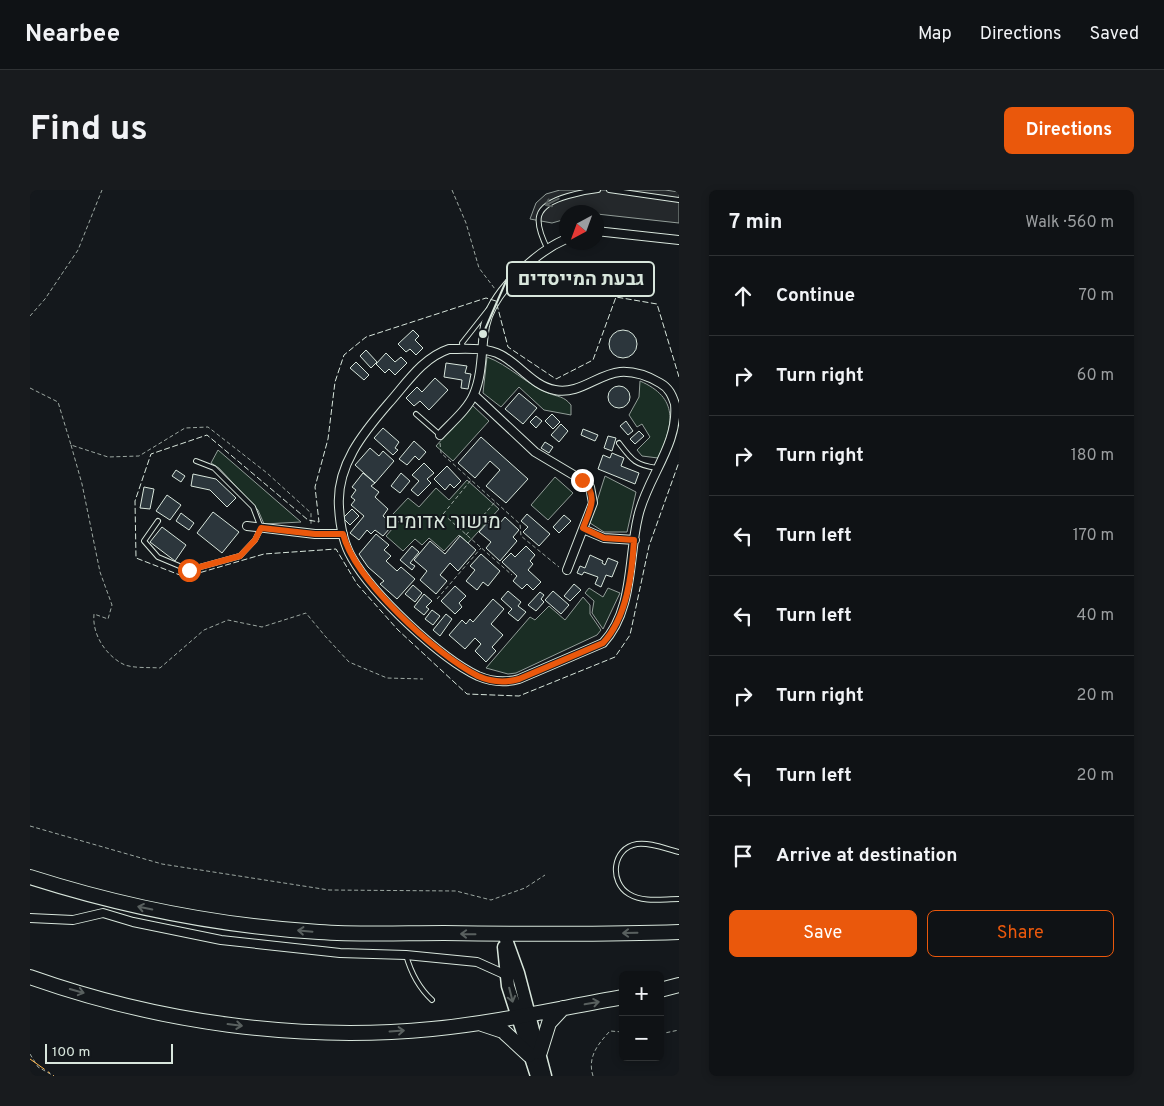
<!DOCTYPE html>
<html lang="en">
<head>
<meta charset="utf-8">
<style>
  :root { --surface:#0f1215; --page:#181b1e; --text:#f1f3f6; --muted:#9b9ea0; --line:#2f3234; --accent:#ea580c }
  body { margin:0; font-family:Overpass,Heebo,sans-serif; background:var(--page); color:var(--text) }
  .controls { position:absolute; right:15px; bottom:15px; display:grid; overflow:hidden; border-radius:8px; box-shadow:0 2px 8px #0003 }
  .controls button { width:45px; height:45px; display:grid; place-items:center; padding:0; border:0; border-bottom:1px solid var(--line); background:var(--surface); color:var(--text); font:25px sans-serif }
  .compass { position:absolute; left:529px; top:15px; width:45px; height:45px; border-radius:50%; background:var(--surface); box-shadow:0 2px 8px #0003; rotate:221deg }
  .scale { position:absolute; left:15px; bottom:12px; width:128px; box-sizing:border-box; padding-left:5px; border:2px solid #d8e6dc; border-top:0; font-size:14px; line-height:18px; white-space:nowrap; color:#d8e6dc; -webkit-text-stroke:4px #14181c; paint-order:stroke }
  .stop { position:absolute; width:15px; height:15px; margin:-11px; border:4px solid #ea580c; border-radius:50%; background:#fff }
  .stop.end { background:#ea580c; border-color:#fff; box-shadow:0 1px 5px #0008 }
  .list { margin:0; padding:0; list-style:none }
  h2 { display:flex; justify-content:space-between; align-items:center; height:65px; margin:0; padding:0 20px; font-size:21px }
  h2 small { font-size:16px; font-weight:400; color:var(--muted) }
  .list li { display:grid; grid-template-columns:32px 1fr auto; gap:15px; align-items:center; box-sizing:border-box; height:80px; padding:0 20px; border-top:1px solid var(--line) }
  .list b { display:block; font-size:19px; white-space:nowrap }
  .list em { font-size:16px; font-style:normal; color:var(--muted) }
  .actions { display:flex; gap:10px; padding:15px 20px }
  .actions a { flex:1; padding:11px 0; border:1px solid var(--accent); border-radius:8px; text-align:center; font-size:18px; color:var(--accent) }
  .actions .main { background:var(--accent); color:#fff }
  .icon { flex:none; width:28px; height:28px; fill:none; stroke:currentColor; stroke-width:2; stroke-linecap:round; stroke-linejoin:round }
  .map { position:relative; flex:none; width:649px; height:886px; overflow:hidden; border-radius:8px }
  header { display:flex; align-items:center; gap:30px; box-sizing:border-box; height:70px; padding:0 25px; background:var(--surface); border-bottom:1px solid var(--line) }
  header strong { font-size:24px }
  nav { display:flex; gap:28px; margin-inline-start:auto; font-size:18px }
  .intro { display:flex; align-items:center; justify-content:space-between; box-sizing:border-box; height:120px; padding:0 30px }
  h1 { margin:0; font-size:35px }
  .button { padding:12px 22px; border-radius:8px; background:var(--accent); color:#fff; font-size:18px; font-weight:700 }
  main { display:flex; gap:30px; padding:0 30px }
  aside { flex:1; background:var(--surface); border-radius:8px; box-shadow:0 2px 8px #0003 }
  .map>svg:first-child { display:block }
  .green { fill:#1a2d24; stroke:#939e99 }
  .parking { fill:#24282b; stroke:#939e99 }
  .building { fill:#2c363c; stroke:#d8e6dc }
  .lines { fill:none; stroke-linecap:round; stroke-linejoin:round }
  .lane-casing { stroke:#d8e6dc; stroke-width:6 }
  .street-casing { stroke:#d8e6dc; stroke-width:10 }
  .primary-casing { stroke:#d8e6dc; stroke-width:15 }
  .highway-casing { stroke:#d8e6dc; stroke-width:16 }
  .path { stroke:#9da8a2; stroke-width:1; stroke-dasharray:4 2.5; stroke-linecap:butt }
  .lane { stroke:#14181c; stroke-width:4 }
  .street { stroke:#14181c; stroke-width:8 }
  .primary { stroke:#14181c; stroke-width:12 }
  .highway { stroke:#14181c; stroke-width:14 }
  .fence { stroke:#d8e6dc; stroke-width:1; stroke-dasharray:6 2.5; stroke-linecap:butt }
  .power { stroke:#ffb74d; stroke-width:1; stroke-dasharray:18 4 2.5 4; stroke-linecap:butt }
  .oneway { stroke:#59605f }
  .route { stroke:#ea580c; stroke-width:6 }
  .labels { text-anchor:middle; stroke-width:4; stroke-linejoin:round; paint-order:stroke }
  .quarter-label { font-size:20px; fill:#d8e6dc; stroke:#14181c }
  .leader { fill:none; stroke:#d8e6dc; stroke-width:2 }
  .callout-dot { fill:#d8e6dc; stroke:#14181c; stroke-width:2 }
  .callout { fill:#14181c; stroke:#d8e6dc; stroke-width:2 }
  .callout-label { font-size:19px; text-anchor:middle; font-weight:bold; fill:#d8e6dc }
</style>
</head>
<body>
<header>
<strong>Nearbee</strong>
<nav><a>Map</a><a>Directions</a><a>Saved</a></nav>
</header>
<div class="intro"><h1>Find us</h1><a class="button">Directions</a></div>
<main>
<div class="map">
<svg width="649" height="886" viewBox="0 0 649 886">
  <rect width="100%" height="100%" fill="#14181c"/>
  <path class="green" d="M 457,167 C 479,175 496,194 518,203 C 528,207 534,206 541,215 L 541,225 L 514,220 L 489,197 L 471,217 L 453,203 Z
    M 610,191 C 649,208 644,234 628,268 L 612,266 L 607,260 L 620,247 L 612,234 L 607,237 L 599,225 L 609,207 Z
    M 442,215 L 459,231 L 423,271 L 406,256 Z
    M 188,260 L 271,332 L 234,334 L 228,320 L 189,278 L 181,273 Z
    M 575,286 L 606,302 L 597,342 L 574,342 L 560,333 Z
    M 525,287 L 543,303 L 518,330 L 501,315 Z
    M 437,290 L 469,319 L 438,353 L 429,345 L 414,361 L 399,348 L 392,355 L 385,349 L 373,361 L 356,346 L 370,330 L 363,324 L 378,308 L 389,317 L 406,298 L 419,310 Z
    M 559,398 L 573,407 L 578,398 L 590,403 L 573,439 L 562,423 L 564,411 L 555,403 Z
    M 553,407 L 560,415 L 560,424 L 571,440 L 567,445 L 486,483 L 478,484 L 456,478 L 500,427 L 505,430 L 519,416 L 535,430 Z"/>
  <path class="parking" d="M 530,0 L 635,0 L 649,2 L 649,33 L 567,24 L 566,22 L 536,22 L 536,29 L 522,33 L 500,29 L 506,13 L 516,4 Z"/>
  <path class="building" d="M 383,140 L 389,146 L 385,150 L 393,158 L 386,165 L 380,159 L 376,162 L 368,154 Z
    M579 154a14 14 0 1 1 28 0a14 14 0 1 1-28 0Z
    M 336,160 L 347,172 L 341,178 L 330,166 Z
    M 356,163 L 365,172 L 371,167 L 377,173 L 365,185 L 359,179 L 355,183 L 346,174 Z
    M 326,172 L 339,185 L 334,190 L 320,178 Z
    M 416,173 L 437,176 L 435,183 L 441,184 L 438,199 L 431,198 L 432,190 L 414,187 Z
    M 405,188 L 418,200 L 399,220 L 390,211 L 384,216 L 376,208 L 387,197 L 392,202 Z
    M578 207a11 11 0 1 1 22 0a11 11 0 1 1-22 0Z
    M 489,203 L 507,218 L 493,234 L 475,219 Z
    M 522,224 L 530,232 L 523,239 L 515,231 Z
    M 506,226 L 512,231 L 506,238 L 500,232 Z
    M 596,231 L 603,241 L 598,245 L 590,236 Z
    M 531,234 L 538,241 L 529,252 L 521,245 Z
    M 353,238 L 369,252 L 365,258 L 368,260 L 363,265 L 344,248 Z
    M 553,239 L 568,245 L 565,251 L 551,245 Z
    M 609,241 L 614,246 L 605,254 L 600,249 Z
    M 578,246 L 586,248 L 582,261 L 574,258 Z
    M 451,247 L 498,289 L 476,313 L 456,296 L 470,280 L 460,271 L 445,288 L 428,273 Z
    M 384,251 L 396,262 L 389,270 L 385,266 L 377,275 L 369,269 Z
    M 515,252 L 523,257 L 519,263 L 511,258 Z
    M 340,258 L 349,266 L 353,261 L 364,271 L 345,293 L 325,275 Z
    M 582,263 L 594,268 L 591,276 L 609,283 L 605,294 L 568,279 L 573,265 L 580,268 Z
    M 394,273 L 404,283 L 397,289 L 401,293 L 388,306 L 381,300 L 389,291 L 382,285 Z
    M 417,276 L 431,291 L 424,298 L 420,294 L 415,300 L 404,289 Z
    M 146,280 L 155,286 L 151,292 L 142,286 Z
    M 333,283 L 345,293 L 341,296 L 349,302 L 345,307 L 358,319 L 353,326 L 359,331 L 356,334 L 361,337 L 353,346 L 345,340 L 341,344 L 337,340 L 329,350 L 320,343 L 334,326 L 321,315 L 325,310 L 321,307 L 326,300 L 322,297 Z
    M 371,283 L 380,291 L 370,303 L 361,296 Z
    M 163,284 L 186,289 L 206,308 L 197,317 L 180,300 L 161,296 Z
    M 114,297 L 124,299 L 120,319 L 110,318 Z
    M 137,305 L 151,315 L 140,330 L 126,321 Z
    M 322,319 L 329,326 L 320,335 L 313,328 Z
    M 183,322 L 209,342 L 192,363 L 167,343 Z
    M 151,323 L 164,333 L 159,340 L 146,331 Z
    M 497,324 L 520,344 L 509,356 L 493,342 L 498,337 L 491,331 Z
    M 534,325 L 541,331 L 529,343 L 523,337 Z
    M 475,327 L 489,340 L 483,347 L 487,351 L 470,371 L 456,358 L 461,352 L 449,342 L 458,332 L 465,339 Z
    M 132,337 L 156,355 L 145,371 L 120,352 Z
    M 346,344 L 359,355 L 354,360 L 361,366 L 356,371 L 367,381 L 371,377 L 385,389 L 367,409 L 350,394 L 354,391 L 338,377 L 329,364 Z
    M 430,346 L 446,360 L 428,381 L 420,373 L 410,385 L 417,391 L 406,404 L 390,390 L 397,381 L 384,370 L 400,351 L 415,364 Z
    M 382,356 L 389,362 L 380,373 L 385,376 L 382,380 L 370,370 Z
    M 496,356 L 505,365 L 500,371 L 503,374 L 498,380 L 511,392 L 503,400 L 497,394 L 492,399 L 483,391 L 487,386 L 472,372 L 481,363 L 485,367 Z
    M 451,364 L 470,381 L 458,396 L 453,392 L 447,400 L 436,391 L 445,380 L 440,376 Z
    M 560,365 L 573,371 L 572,373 L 575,375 L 578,368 L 588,372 L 582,387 L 576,385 L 571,397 L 565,394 L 568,387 L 554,382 L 552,385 L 547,383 L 550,376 L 555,378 Z
    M 544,394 L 551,400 L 540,411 L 534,406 Z
    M 383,395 L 392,403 L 385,412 L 375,404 Z
    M 425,396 L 436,406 L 429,413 L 432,417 L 425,424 L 411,411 Z
    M 478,401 L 491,412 L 488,416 L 496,422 L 488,431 L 478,423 L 482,419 L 471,409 Z
    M 523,401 L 539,415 L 531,424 L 515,410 Z
    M 510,402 L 514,405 L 511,409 L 514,412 L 506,421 L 498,415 Z
    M 394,404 L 402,411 L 396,417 L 399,419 L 394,425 L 384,417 Z
    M 463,409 L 474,419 L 461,434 L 473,445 L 462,457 L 466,461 L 456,472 L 445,461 L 451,454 L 445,448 L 435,459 L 419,445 L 432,430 L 436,434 L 440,429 L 443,432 Z
    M 402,420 L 410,426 L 403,435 L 395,429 Z
    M 416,424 L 422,429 L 410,446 L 403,440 Z"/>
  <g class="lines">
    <g class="lane-casing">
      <path id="lane" d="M 579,0 L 649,10
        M 518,60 C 503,30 503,16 538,6 C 548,3 558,1 568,0
        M 433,159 L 432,153 L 458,120
        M 386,224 L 410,245
        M 589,253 C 602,270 605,275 627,278
        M 128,331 L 114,351 L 128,367 L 159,380 L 210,366 L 225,350 L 231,338 L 223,317 L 184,278 L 166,271
        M 649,662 C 636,659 620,652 607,654 C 582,658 579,692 599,704 C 614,713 632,709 649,709
        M 376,765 C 381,783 388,797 402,810"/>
    </g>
    <g class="street-casing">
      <path id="street" d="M 566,41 L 649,50
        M 419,159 C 435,159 456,157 471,165 C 490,175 503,196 525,200 C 549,205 568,184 590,182 C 604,181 618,186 630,193 C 639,198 642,205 645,214 C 649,255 616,289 608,327 C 598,368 604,420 573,453 L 489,489 C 475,493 462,492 448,486 C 410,468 343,405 322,368 C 313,353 310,335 309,317 C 306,276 333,243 358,214 C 376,194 392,168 419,159 Z
        M 444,205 L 505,262 L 552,290 L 560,297 L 563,313 L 537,380
        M 410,245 C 421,233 438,219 444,204 C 453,183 451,158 455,136 C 462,102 506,62 536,49
        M 217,336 L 285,344 L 313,344
        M 553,339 L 574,348 L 605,350
        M 0,728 L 43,730 L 73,723 L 103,732 L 191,750 L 310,763 L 376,765 L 447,772 L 476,785"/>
    </g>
    <g class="primary-casing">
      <path id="primary" d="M 474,744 L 488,783 L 515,886
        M 474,757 L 478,796 L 507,886"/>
    </g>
    <g class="highway-casing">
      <path id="highway" d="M 0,687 C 94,717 190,736 289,742 C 331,745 373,743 414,743 C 492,744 571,745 649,742
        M 0,787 C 127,832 268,852 402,839 C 466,833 530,818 593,807
        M 630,800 L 649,795
        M 452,834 L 473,841 L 499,865
        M 510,862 L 519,833 L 533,818"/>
    </g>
    <path class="path" d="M 422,0 L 436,33 L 449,78 L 465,99
      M 0,126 L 15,109 L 48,60 L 72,0
      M 0,198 L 28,212 L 41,255 L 78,267 L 109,266 L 155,238 L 178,237 L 237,283 L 281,323 L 281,335
      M 410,253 L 411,263 L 490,334 L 491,346 L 529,377
      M 41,255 L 52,294 L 70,382 L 82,415 L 78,429 L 64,424 C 62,443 74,463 91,473 C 100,479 120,477 130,478 L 174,440 L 198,430 L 232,437 L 276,423 L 295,446 L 319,472 L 357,488 L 393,489
      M 413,324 L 482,385
      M 405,334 L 441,290
      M 436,345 L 465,312
      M 407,409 L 451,358
      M 0,636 L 132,674 L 299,700 L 426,701 L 461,710 L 495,698 L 515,685
      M 630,844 L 649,840
      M 0,864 L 8,877 L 24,886
      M 563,886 C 557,867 568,854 580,841 L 593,842"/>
    <use href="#lane" class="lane"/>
    <use href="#street" class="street"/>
    <use href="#primary" class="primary"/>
    <use href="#highway" class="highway"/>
    <path class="fence" d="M 649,187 L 627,114 L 586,107 L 563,170 L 526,189 L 478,157 L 466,111 L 456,108 L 336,147 L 314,165 L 305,192 L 298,249 L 285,297 L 289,332 L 278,330 L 177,245 L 121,264 L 105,311 L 106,368 L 155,387 L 234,364 L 306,359 L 327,394 L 368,440 L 437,504 L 489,506 L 585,467 L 600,445 L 619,356 L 649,272"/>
    <path class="power" d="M 0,869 L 24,886"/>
  </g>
  <defs><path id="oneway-shaft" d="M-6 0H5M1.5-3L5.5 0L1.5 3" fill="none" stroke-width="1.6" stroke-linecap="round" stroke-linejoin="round" transform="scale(1.25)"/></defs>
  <g class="oneway">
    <use href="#oneway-shaft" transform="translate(522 12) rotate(153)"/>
    <use href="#oneway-shaft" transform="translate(115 718) rotate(-168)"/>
    <use href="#oneway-shaft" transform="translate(275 741) rotate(-175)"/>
    <use href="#oneway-shaft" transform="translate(600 743) rotate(179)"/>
    <use href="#oneway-shaft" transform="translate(438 744) rotate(-179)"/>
    <use href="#oneway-shaft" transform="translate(47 801) rotate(16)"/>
    <use href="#oneway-shaft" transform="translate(481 805) rotate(76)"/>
    <use href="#oneway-shaft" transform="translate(562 813) rotate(-10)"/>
    <use href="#oneway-shaft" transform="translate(205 835) rotate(7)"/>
    <use href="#oneway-shaft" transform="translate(367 841) rotate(-4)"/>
  </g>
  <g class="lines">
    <path class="route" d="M 159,380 L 210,366 L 225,350 L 231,338 L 285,344 L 313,344 C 325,390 405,464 448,486 C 461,492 475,493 489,489 L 573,453 C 597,427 602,384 604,350 L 574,348 L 553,338 C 560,320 569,305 552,290"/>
  </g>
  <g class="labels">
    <g class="quarter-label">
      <text x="413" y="338">מישור אדומים</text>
    </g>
  </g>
  <path class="leader" d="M453 144L477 89"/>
  <circle class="callout-dot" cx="453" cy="144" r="5"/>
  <rect class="callout" x="477" y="72" width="147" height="34" rx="5"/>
  <g class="callout-label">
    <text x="551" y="95">גבעת המייסדים</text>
  </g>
</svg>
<div class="controls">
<button>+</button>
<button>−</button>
</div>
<svg class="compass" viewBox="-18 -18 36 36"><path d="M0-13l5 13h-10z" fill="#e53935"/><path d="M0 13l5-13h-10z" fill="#9b9ea0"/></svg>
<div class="scale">100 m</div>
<div class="stop" style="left:159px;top:380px"></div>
<div class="stop end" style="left:552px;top:290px"></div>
</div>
<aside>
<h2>7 min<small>Walk · 560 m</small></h2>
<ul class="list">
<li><svg class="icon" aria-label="ahead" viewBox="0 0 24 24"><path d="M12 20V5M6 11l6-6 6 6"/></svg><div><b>Continue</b></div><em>70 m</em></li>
<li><svg class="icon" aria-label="right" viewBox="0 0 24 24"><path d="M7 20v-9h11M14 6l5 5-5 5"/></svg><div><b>Turn right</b></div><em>60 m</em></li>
<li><svg class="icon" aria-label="right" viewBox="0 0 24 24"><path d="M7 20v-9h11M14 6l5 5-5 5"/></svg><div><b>Turn right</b></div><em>180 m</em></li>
<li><svg class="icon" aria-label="left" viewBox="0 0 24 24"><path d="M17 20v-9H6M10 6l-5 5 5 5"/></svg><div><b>Turn left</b></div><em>170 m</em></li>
<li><svg class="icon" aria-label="left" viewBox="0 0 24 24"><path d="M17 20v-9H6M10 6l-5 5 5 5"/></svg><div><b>Turn left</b></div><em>40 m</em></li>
<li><svg class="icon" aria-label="right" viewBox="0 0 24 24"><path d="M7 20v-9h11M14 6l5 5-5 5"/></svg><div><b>Turn right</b></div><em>20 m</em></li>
<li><svg class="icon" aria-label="left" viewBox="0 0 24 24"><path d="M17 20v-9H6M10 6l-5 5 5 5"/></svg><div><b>Turn left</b></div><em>20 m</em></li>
<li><svg class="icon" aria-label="arrive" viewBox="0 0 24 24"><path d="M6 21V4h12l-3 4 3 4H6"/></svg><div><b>Arrive at destination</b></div></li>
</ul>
<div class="actions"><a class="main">Save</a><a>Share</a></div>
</aside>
</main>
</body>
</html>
